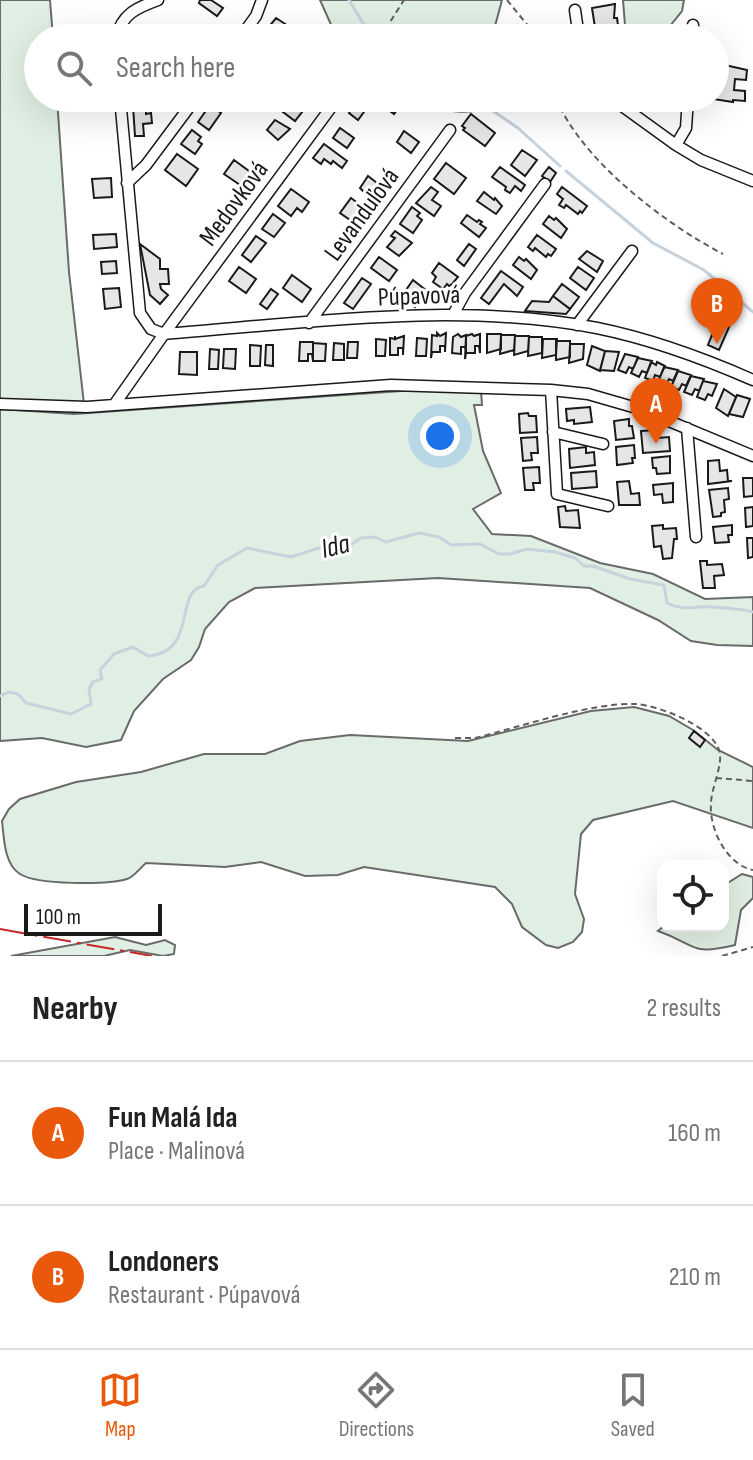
<!DOCTYPE html>
<html lang="en">
<head>
<meta charset="utf-8">
<style>
  :root { --surface:#fff; --page:#f2f2f2; --text:#222; --muted:#767676; --line:#e0e0e0; --accent:#ea580c }
  body { margin:0; font-family:"Sofia Sans Condensed",sans-serif; background:var(--page); color:var(--text) }
  .controls { position:absolute; right:24px; bottom:24px; display:grid; overflow:hidden; border-radius:16px; box-shadow:0 8px 32px #0002 }
  .controls button { width:72px; height:72px; display:grid; place-items:center; padding:0; border:0; border-bottom:2px solid var(--line); background:var(--surface); color:var(--text); font:40px sans-serif }
  .scale { position:absolute; left:24px; bottom:20px; width:138px; box-sizing:border-box; padding-left:8px; border:4px solid #1a1a1a; border-top:0; font-size:22px; line-height:28px; white-space:nowrap; color:#1a1a1a; -webkit-text-stroke:6px #fff; paint-order:stroke }
  .you { position:absolute; left:440px; top:436px; width:28px; height:28px; margin:-20px; border:6px solid #fff; border-radius:50%; background:#1a73e8; box-shadow:0 0 0 12px #1a73e833 }
  .badge { display:grid; place-items:center; width:52px; height:52px; border-radius:50%; background:var(--accent); color:#fff; font-size:26px; font-weight:700 }
  .pin { position:absolute; translate:-50% -66px; filter:drop-shadow(0 2px 4px #0008) }
  .pin::after { content:''; position:absolute; top:42px; width:28px; height:24px; background:inherit; clip-path:polygon(0 0,100% 0,50% 100%) }
  .list { margin:0; padding:0; list-style:none }
  h2 { display:flex; justify-content:space-between; align-items:center; height:104px; margin:0; padding:0 32px; font-size:34px }
  h2 small { font-size:26px; font-weight:400; color:var(--muted) }
  .list li { display:grid; grid-template-columns:52px 1fr auto; gap:24px; align-items:center; box-sizing:border-box; height:144px; padding:0 32px; border-top:2px solid var(--line) }
  .list b { display:block; font-size:30px; white-space:nowrap }
  .list p { margin:0; font-size:26px; white-space:nowrap; color:var(--muted) }
  .list em { font-size:26px; font-style:normal; color:var(--muted) }
  .icon { flex:none; width:44px; height:44px; fill:none; stroke:currentColor; stroke-width:2; stroke-linecap:round; stroke-linejoin:round }
  .map { position:relative; flex:none; width:753px; height:956px; overflow:hidden }
  .search { position:absolute; background:var(--surface); box-shadow:0 8px 32px #0002; left:24px; right:24px; top:24px; height:88px; display:flex; align-items:center; gap:20px; box-sizing:border-box; padding:0 28px; border-radius:44px; color:var(--muted); font-size:30px }
  .sheet { height:392px; background:var(--surface) }
  nav { display:flex; justify-content:space-around; align-items:center; box-sizing:border-box; height:112px; border-top:2px solid var(--line); background:var(--surface); font-size:22px; color:var(--muted) }
  nav a { display:grid; justify-items:center; gap:4px }
  nav .on { color:var(--accent) }
  .map>svg:first-child { display:block }
  .green { fill:#e0efe3; stroke:#6a6a6a; stroke-width:2 }
  .lines { fill:none; stroke-linecap:round; stroke-linejoin:round }
  .stream { stroke:#c6d2dc; stroke-width:3 }
  .building { fill:#e6e6e6; stroke:#1a1a1a; stroke-width:2 }
  .minor-casing { stroke:#1a1a1a; stroke-width:13 }
  .path { stroke:#5f5f5f; stroke-width:2; stroke-dasharray:6 4; stroke-linecap:butt }
  .minor { stroke:#fff; stroke-width:10 }
  .power { stroke:#c62828; stroke-width:2; stroke-dasharray:28 6 4 6; stroke-linecap:butt }
  .labels { text-anchor:middle; stroke-width:6; stroke-linejoin:round; paint-order:stroke }
  .street-label { font-size:26px; fill:#1a1a1a; stroke:#fff }
  .water-label { font-size:28px; font-style:italic; fill:#1a1a1a; stroke:#fff }
</style>
</head>
<body>
<div class="map">
<svg width="753" height="956" viewBox="0 0 753 956">
  <rect width="100%" height="100%" fill="#fff"/>
  <path class="green" d="M 0,0 L 50,0 L 53,38 L 38,38 L 38,98 L 57,98 L 69,272 L 84,404 L 0,399 Z
    M 320,0 L 502,0 L 494,30 L 497,38 L 337,38 Z
    M 623,0 L 684,0 L 682,11 L 670,26 L 625,25 Z
    M 417,98 L 502,98 L 501,102 C 466,118 450,113 417,98 Z
    M 416,390 L 481,391 L 482,405 L 474,405 L 483,451 L 501,493 L 473,509 L 492,534 L 531,536 L 600,563 L 653,574 L 705,599 L 753,597 L 753,646 L 717,645 L 691,641 L 658,620 L 590,588 L 438,578 L 255,588 L 229,602 L 205,629 L 199,647 L 191,660 L 163,679 L 134,711 L 121,740 L 86,747 L 42,738 L 0,741 L 0,409 L 74,414 Z
    M 634,707 L 669,716 L 693,730 L 718,750 L 753,767 L 753,828 L 673,801 L 593,820 L 581,834 L 575,894 L 584,919 L 582,932 L 573,942 L 558,948 L 546,945 L 522,927 L 512,904 L 495,887 L 364,867 L 338,875 L 305,876 L 261,862 L 225,867 L 146,863 C 140,868 134,877 127,879 C 107,885 37,885 20,874 C 4,864 4,838 2,821 L 9,809 L 20,799 L 76,782 L 141,772 L 204,754 L 265,754 L 300,741 L 350,735 L 468,741 L 591,711 Z
    M 742,874 L 753,877 L 753,898 L 741,910 L 735,945 C 689,956 698,945 658,931 L 664,926 L 723,926 L 723,886 Z
    M 115,937 L 146,945 L 165,940 L 175,945 L 174,954 L 163,956 L 130,950 L 104,956 L 11,956 Z"/>
  <g class="lines">
    <path class="stream" d="M 349,0 L 372,38
      M 474,98 L 518,128 L 560,166
      M 566,171 L 653,243 L 704,270 L 753,312
      M 0,696 L 9,692 L 18,694 L 26,703 L 71,714 L 91,704 L 89,689 L 93,682 L 102,679 L 100,670 L 114,654 L 133,647 L 148,656 C 199,652 173,590 204,586 L 218,565 L 247,548 L 291,557 L 319,548 L 346,548 L 361,538 L 375,537 L 386,542 L 419,533 L 439,537 L 451,545 L 480,544 L 499,554 L 510,554 L 527,549 L 555,552 L 575,558 L 584,566 L 593,566 L 630,579 L 664,585 L 667,603 C 680,609 686,608 699,607 C 710,606 741,609 753,612"/>
  </g>
  <path class="building" d="M 200,0 L 211,0 L 223,8 L 217,16 L 199,3 Z
    M 615,4 L 614,18 L 617,18 L 619,32 L 596,34 L 592,8 Z
    M 276,18 L 293,29 L 288,37 L 283,34 L 280,37 L 278,33 L 267,29 Z
    M 716,63 L 747,70 L 746,80 L 735,79 L 734,90 L 745,91 L 745,101 L 733,100 L 733,102 L 713,99 Z
    M 73,98 L 97,98 L 98,111 L 91,111 L 91,108 L 77,109 L 77,105 L 73,105 Z
    M 293,98 L 306,107 L 295,121 L 283,112 Z
    M 360,98 L 369,105 L 358,120 L 349,113 Z
    M 392,98 L 401,104 L 394,114 L 374,99 Z
    M 146,105 L 146,114 L 151,113 L 152,123 L 143,124 L 144,136 L 135,136 L 133,106 Z
    M 210,105 L 221,113 L 209,130 L 198,122 Z
    M 471,114 L 495,133 L 485,146 L 463,130 L 465,128 L 462,126 Z
    M 275,120 L 290,129 L 278,140 L 267,130 Z
    M 340,128 L 354,138 L 347,148 L 333,138 Z
    M 192,130 L 201,137 L 198,141 L 202,144 L 195,154 L 181,144 Z
    M 404,131 L 419,142 L 411,153 L 397,142 Z
    M 324,144 L 347,161 L 342,168 L 333,161 L 331,164 L 324,159 L 321,164 L 313,158 Z
    M 522,150 L 537,160 L 525,176 L 511,165 Z
    M 177,154 L 198,169 L 186,186 L 165,170 Z
    M 234,160 L 253,174 L 243,187 L 224,174 Z
    M 446,163 L 466,178 L 454,194 L 434,179 Z
    M 500,167 L 525,185 L 521,191 L 515,186 L 510,193 L 505,190 L 506,187 L 492,177 Z
    M 549,167 L 556,173 L 550,182 L 542,176 Z
    M 368,176 L 386,190 L 376,204 L 360,188 Z
    M 111,178 L 112,197 L 94,198 L 92,179 Z
    M 431,187 L 438,192 L 432,200 L 441,206 L 434,216 L 416,203 Z
    M 562,187 L 587,206 L 582,213 L 580,211 L 578,214 L 566,205 L 564,208 L 559,205 L 563,199 L 557,194 Z
    M 291,189 L 309,202 L 302,212 L 297,208 L 291,216 L 278,206 Z
    M 484,192 L 494,200 L 495,198 L 502,206 L 496,214 L 477,201 Z
    M 351,198 L 370,212 L 365,220 L 361,217 L 356,224 L 340,213 Z
    M 412,207 L 420,213 L 417,216 L 422,220 L 413,233 L 400,224 Z
    M 273,214 L 285,223 L 274,237 L 262,229 Z
    M 467,215 L 477,222 L 479,220 L 482,222 L 480,224 L 486,228 L 479,237 L 461,223 Z
    M 549,216 L 554,220 L 556,218 L 567,229 L 561,238 L 543,224 Z
    M 395,231 L 412,243 L 399,256 L 387,247 L 395,238 L 391,236 Z
    M 116,234 L 117,247 L 94,249 L 93,235 Z
    M 537,235 L 556,249 L 551,256 L 548,254 L 546,257 L 535,248 L 533,251 L 528,247 Z
    M 256,236 L 266,243 L 251,262 L 242,255 Z
    M 140,244 L 160,259 L 160,269 L 168,269 L 169,284 L 160,284 L 161,289 L 168,295 L 160,304 L 150,295 Z
    M 469,244 L 476,249 L 464,266 L 457,260 Z
    M 587,251 L 603,261 L 597,272 L 579,259 Z
    M 379,257 L 397,270 L 389,281 L 371,268 Z
    M 519,257 L 524,261 L 526,259 L 537,270 L 531,279 L 513,265 Z
    M 116,261 L 117,273 L 102,274 L 101,262 Z
    M 439,263 L 458,277 L 452,284 L 449,286 L 447,284 L 443,289 L 433,282 L 436,277 L 432,273 Z
    M 239,267 L 256,279 L 246,293 L 229,281 Z
    M 578,267 L 594,278 L 586,290 L 570,278 Z
    M 501,271 L 523,287 L 517,296 L 504,284 L 489,304 L 481,298 Z
    M 292,275 L 311,289 L 302,302 L 283,288 Z
    M 362,278 L 371,284 L 353,309 L 344,303 Z
    M 413,280 L 427,291 L 415,307 L 401,297 Z
    M 562,284 L 579,297 L 570,309 L 553,296 Z
    M 119,288 L 121,307 L 105,309 L 103,289 Z
    M 271,289 L 278,294 L 267,309 L 260,304 Z
    M 553,296 L 570,309 L 566,314 L 525,311 L 532,301 L 549,302 Z
    M 724,315 L 733,318 L 719,350 L 708,345 L 712,335 L 715,337 Z
    M 437,333 L 440,336 L 446,333 L 445,352 L 445,346 L 440,346 L 440,352 L 432,352 L 431,358 L 432,335 L 437,336 Z
    M 458,334 L 461,337 L 466,335 L 466,353 L 465,347 L 461,347 L 461,354 L 452,353 L 453,337 Z
    M 472,334 L 474,336 L 480,334 L 480,353 L 479,346 L 475,346 L 475,353 L 466,353 L 465,359 L 466,336 Z
    M 487,334 L 501,334 L 501,349 L 487,353 Z
    M 501,335 L 515,335 L 514,350 L 500,354 Z
    M 395,336 L 395,339 L 404,336 L 403,355 L 403,348 L 398,348 L 398,355 L 390,355 L 390,338 L 395,339 Z
    M 515,336 L 529,336 L 528,351 L 514,355 Z
    M 529,337 L 542,337 L 542,353 L 528,356 Z
    M 417,338 L 427,339 L 426,356 L 416,356 Z
    M 376,339 L 386,340 L 385,356 L 376,356 Z
    M 543,339 L 557,339 L 556,355 L 542,358 Z
    M 556,341 L 570,341 L 570,357 L 556,360 Z
    M 300,342 L 313,342 L 313,361 L 312,354 L 308,354 L 308,361 L 299,361 Z
    M 348,342 L 358,342 L 357,358 L 347,358 Z
    M 313,343 L 326,344 L 325,361 L 313,361 Z
    M 334,343 L 344,344 L 344,360 L 333,360 Z
    M 570,344 L 584,344 L 583,359 L 569,363 Z
    M 250,345 L 261,346 L 260,366 L 250,366 Z
    M 266,345 L 273,345 L 273,366 L 265,365 Z
    M 592,346 L 605,351 L 600,371 L 587,365 Z
    M 210,349 L 219,350 L 218,369 L 209,369 Z
    M 224,349 L 236,349 L 235,369 L 223,368 Z
    M 605,351 L 619,352 L 614,371 L 600,370 Z
    M 180,352 L 197,352 L 197,375 L 179,374 Z
    M 625,354 L 638,357 L 633,369 L 629,367 L 626,373 L 618,370 Z
    M 638,358 L 652,361 L 647,373 L 642,371 L 639,377 L 631,373 Z
    M 657,362 L 665,366 L 660,377 L 655,375 L 653,381 L 645,378 L 651,362 L 656,365 Z
    M 664,367 L 678,370 L 673,381 L 669,379 L 666,385 L 658,382 Z
    M 678,371 L 691,375 L 686,386 L 682,384 L 679,390 L 671,387 Z
    M 691,376 L 704,379 L 699,391 L 695,389 L 692,395 L 684,392 Z
    M 703,381 L 717,384 L 712,396 L 708,394 L 705,400 L 697,397 Z
    M 724,389 L 736,397 L 728,416 L 716,408 Z
    M 737,395 L 750,399 L 743,417 L 729,414 Z
    M 590,407 L 592,422 L 574,424 L 574,420 L 567,421 L 566,409 Z
    M 528,413 L 529,416 L 536,416 L 537,432 L 520,433 L 519,414 Z
    M 629,419 L 629,426 L 632,426 L 634,438 L 616,440 L 614,421 Z
    M 658,430 L 658,438 L 669,437 L 670,451 L 643,453 L 641,431 Z
    M 537,437 L 538,453 L 531,453 L 532,460 L 523,461 L 521,438 Z
    M 634,445 L 635,458 L 632,458 L 633,463 L 617,465 L 616,447 Z
    M 586,447 L 586,453 L 594,452 L 595,465 L 570,468 L 569,449 Z
    M 670,456 L 670,473 L 657,474 L 656,468 L 653,468 L 652,458 Z
    M 719,460 L 720,471 L 727,470 L 728,481 L 732,481 L 708,484 L 708,461 Z
    M 539,467 L 540,483 L 533,483 L 534,490 L 525,490 L 523,468 Z
    M 596,471 L 597,487 L 572,489 L 571,473 Z
    M 743,478 L 753,478 L 753,496 L 744,497 Z
    M 629,481 L 631,494 L 639,493 L 640,505 L 619,505 L 617,482 Z
    M 673,483 L 673,502 L 663,503 L 662,494 L 654,495 L 653,485 Z
    M 728,488 L 729,499 L 724,500 L 725,512 L 721,513 L 721,516 L 713,517 L 709,490 Z
    M 565,506 L 566,511 L 578,510 L 580,528 L 560,527 L 558,507 Z
    M 753,507 L 753,526 L 746,527 L 745,508 Z
    M 663,525 L 663,529 L 676,528 L 677,539 L 674,539 L 672,558 L 663,559 L 661,546 L 654,547 L 652,526 Z
    M 732,525 L 732,535 L 728,535 L 729,542 L 715,543 L 713,527 Z
    M 747,538 L 753,538 L 753,557 L 748,558 Z
    M 700,561 L 707,561 L 707,565 L 722,564 L 724,575 L 714,576 L 715,588 L 703,588 Z
    M 694,731 L 705,740 L 700,747 L 689,738 Z"/>
  <g class="lines">
    <g class="minor-casing">
      <path id="minor" d="M 575,10 L 579,38
        M 116,38 C 122,14 136,8 158,0
        M 240,38 L 256,16 L 262,0
        M 692,38 L 693,25
        M 120,98 L 140,313 L 151,329 L 164,334 L 338,98
        M 611,98 L 676,145
        M 688,98 L 686,128 L 676,145 L 701,160 L 753,181
        M 127,183 L 146,165 L 196,98
        M 453,315 L 465,293 L 545,184
        M 309,323 L 450,130
        M 577,325 L 632,251
        M 551,390 L 557,494 L 608,506
        M 0,404 L 87,407 L 391,385 L 551,390 L 588,394 L 640,409 L 753,456
        M 114,405 L 164,334 C 305,323 457,301 597,328 C 651,339 703,358 753,380
        M 687,428 L 696,537
        M 553,432 L 603,444"/>
    </g>
    <path class="path" d="M 507,0 L 538,38
      M 380,38 L 404,0
      M 556,98 C 581,160 665,224 723,254
      M 455,738 L 475,738 C 520,727 592,702 636,704 C 660,706 711,726 719,750 C 724,764 711,787 711,804 C 709,829 727,865 753,870
      M 716,778 L 753,781
      M 722,956 L 753,947"/>
    <use href="#minor" class="minor"/>
    <path class="power" d="M 0,929 L 152,956"/>
  </g>
  <g class="labels">
    <g class="street-label">
      <text transform="translate(233 203) rotate(-54)" y="9">Medovková</text>
      <text transform="translate(361 214) rotate(-54)" y="9">Levanduľová</text>
      <text transform="translate(419 295) rotate(-2)" y="9">Púpavová</text>
    </g>
    <g class="water-label">
      <text transform="translate(335 545) rotate(-13)" y="10">Ida</text>
    </g>
  </g>
</svg>
<div class="controls">
<button><svg class="icon" aria-label="locate" viewBox="0 0 24 24"><circle cx="12" cy="12" r="6"/><path d="M12 2v4M12 18v4M2 12h4M18 12h4"/></svg></button>
</div>
<div class="scale">100 m</div>
<div class="you"></div>
<div class="pin badge" style="left:656px;top:444px">A</div>
<div class="pin badge" style="left:717px;top:344px">B</div>
<div class="search"><svg class="icon" aria-label="search" viewBox="0 0 24 24"><circle cx="10" cy="10" r="6"/><path d="M15 15l6 6"/></svg>Search here</div>
</div>
<section class="sheet">
<h2>Nearby<small>2 results</small></h2>
<ul class="list">
<li><span class="badge">A</span><div><b>Fun Malá Ida</b><p>Place · Malinová</p></div><em>160 m</em></li>
<li><span class="badge">B</span><div><b>Londoners</b><p>Restaurant · Púpavová</p></div><em>210 m</em></li>
</ul>
</section>
<nav>
<a class="on"><svg class="icon" aria-label="map" viewBox="0 0 24 24"><path d="M3 6l6-2 6 2 6-2v14l-6 2-6-2-6 2zM9 4v14M15 6v14"/></svg>Map</a>
<a><svg class="icon" aria-label="directions" viewBox="0 0 24 24"><path d="M12 3l9 9-9 9-9-9zM9 14v-3h6M13 9l2 2-2 2"/></svg>Directions</a>
<a><svg class="icon" aria-label="saved" viewBox="0 0 24 24"><path d="M7 4h10v16l-5-4-5 4z"/></svg>Saved</a>
</nav>
</body>
</html>
